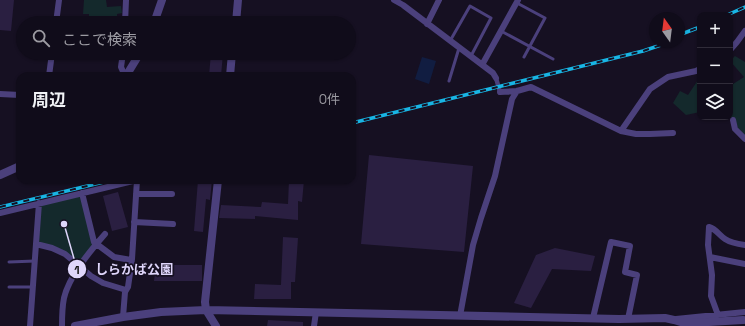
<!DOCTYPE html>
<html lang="ja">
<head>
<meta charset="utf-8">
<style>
  :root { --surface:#100c1a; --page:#191523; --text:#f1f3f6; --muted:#9c9ba2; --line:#302c39 }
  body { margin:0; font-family:"Space Grotesk","Noto Sans JP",sans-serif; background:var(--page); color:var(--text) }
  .controls { position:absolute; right:12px; top:12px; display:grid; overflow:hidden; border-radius:8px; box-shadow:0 1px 3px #0004 }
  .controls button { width:36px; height:36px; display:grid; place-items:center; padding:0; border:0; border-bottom:1px solid var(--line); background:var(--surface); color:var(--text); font:20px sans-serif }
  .compass { position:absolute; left:649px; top:12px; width:36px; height:36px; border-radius:50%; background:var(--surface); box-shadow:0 1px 3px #0004; rotate:346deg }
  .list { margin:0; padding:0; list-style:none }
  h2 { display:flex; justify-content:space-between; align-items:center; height:52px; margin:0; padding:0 16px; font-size:17px }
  h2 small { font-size:13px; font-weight:400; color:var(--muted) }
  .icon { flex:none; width:22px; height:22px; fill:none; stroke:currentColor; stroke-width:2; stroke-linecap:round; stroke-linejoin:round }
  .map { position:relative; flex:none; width:745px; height:326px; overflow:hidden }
  .search { position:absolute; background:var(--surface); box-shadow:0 1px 3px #0004; left:16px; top:16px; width:340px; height:44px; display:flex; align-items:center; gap:10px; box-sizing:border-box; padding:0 14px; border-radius:22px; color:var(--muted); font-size:15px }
  .panel { position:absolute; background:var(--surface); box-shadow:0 1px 3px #0004; left:16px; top:72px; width:340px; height:112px; border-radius:12px }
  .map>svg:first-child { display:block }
  .green { fill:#14292c }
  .water { fill:#111d41 }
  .building { fill:#2a1f41 }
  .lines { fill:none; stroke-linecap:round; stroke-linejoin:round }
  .service { stroke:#4b407c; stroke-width:3 }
  .pedestrian { stroke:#4b407c; stroke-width:4.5 }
  .minor { stroke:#4b407c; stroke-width:6 }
  .tertiary { stroke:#4b407c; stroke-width:8 }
  .rail-casing { stroke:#18b5e4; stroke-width:3.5 }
  .rail { stroke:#161022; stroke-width:2; stroke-dasharray:6; stroke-linecap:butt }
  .leader { fill:none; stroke:#dfd6fb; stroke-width:1.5 }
  .callout-dot { fill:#dfd6fb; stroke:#161022; stroke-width:1.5 }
  .mark-label { font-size:12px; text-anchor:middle; font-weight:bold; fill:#111 }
  .callout-label { font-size:13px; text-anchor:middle; font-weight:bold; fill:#dfd6fb; stroke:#161022; stroke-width:3.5; stroke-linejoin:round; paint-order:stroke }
</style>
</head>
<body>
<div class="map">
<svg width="745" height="326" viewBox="0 0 745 326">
  <rect width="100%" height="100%" fill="#161022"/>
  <path class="green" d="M 84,0 L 106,0 L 107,7 L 121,6 L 122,13 L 117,14 L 117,23 L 89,23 L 89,14 L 83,14 Z
    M 735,56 L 745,62 L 745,135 L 738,128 L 735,119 L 730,117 L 730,86 L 744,77 L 730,61 Z
    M 700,79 L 700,112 L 686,115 L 673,103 L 680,91 L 688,95 L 698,80 Z
    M 82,196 L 95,244 L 79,265 L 55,247 L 37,243 L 41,204 Z"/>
  <path class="water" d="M 422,57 L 436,61 L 429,84 L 415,79 Z"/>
  <path class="building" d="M 0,0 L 14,0 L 11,31 L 0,30 Z
    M 211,53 L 223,53 L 221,76 L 209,76 Z
    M 369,155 L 473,166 L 464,252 L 361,244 Z
    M 198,180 L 212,180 L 210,200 L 206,199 L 203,232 L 194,231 Z
    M 289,180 L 304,180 L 302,202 L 298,201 L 298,220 L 255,216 L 255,219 L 219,218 L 221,205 L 261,207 L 262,202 L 288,204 Z
    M 118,192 L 128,227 L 112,231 L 103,196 Z
    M 283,237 L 298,238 L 295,282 L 291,282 L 291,299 L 254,299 L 255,284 L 281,285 Z
    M 555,248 L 595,256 L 591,271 L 552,269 L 531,308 L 514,303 L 536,255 Z
    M 156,265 L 202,265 L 202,281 L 154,281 Z
    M 268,320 L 303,322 L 303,326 L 267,326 Z"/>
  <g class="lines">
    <path class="service" d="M 517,3 L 545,18 L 524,57
      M 501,31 L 553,59
      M 450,41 L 470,6 L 491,18 L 471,56
      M 449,81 L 459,48
      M 9,262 L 35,261
      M 9,287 L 33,287"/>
    <path class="pedestrian" d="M 496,78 L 500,92"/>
    <path class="minor" d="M 394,0 L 403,5 L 493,73 L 496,78
      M 155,20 L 171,23
      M 56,23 L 59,0
      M 125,23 L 126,0
      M 427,24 L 439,0
      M 730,50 L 737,42 L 745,31
      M 123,53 L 121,67 L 125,76
      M 482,65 L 518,0
      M 49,76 L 52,53
      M 500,92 L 517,91 L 531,87 L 621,131 L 636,134 L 650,134 L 673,133
      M 0,94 L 20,95
      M 733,120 L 735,129 L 745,139
      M 621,131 L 650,89 L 668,77 L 696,71 L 700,69
      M 82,193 L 94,242 L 114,257 L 131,260
      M 136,194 L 172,194
      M 0,213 L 137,180
      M 134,222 L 173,224
      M 36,244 L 52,248 L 65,254 L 91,276 L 103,283 L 126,290
      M 710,257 L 745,264
      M 718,315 L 711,296 L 712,275 L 708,245 L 709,227 C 716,229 719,235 725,239 C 731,243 738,244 745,245
      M 460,316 L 473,245 L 481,218 L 495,176 L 512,99 L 517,91
      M 123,317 L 125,292 L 128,287 L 132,259 L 137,180
      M 593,318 L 611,242 L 630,246 L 625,272 L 637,275 L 628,319
      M 676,319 L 745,312
      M 30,326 L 39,203
      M 62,326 C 62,317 62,308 64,298 C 69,276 90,251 105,234
      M 314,326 L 316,312"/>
    <path class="tertiary" d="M 154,23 L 162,0
      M 236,23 L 238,0
      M 126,76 L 140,53
      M 230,76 L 232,53
      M 0,175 L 20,166
      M 75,326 L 123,317 L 161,312 L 206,310 L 619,319 L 665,318 L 674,320 L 684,323 L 692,323 L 743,320
      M 216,326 L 206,310 L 205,302 L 218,180"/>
    <g class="rail-casing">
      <path id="rail" d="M 727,15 L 745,7
        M 679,35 L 700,27
        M 352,123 L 643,51 L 670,42
        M 0,207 L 112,180"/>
    </g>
    <use href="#rail" class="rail"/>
  </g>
  <path class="leader" d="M64 224L77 269"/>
  <g class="callout-dot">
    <circle cx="64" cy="224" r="4"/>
    <circle cx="77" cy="269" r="10"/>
  </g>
  <g class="mark-label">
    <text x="77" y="274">1</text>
  </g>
  <g class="callout-label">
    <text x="134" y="274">しらかば公園</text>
  </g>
</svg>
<div class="controls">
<button>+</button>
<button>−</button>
<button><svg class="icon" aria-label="layers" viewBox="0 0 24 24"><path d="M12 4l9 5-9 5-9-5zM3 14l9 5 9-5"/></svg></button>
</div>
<svg class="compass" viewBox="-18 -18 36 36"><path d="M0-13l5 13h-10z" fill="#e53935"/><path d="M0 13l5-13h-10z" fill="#9c9ba2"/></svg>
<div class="search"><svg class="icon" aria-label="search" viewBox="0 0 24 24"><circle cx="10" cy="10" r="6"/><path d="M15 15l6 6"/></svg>ここで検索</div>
<section class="panel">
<h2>周辺<small>0件</small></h2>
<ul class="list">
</ul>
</section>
</div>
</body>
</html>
